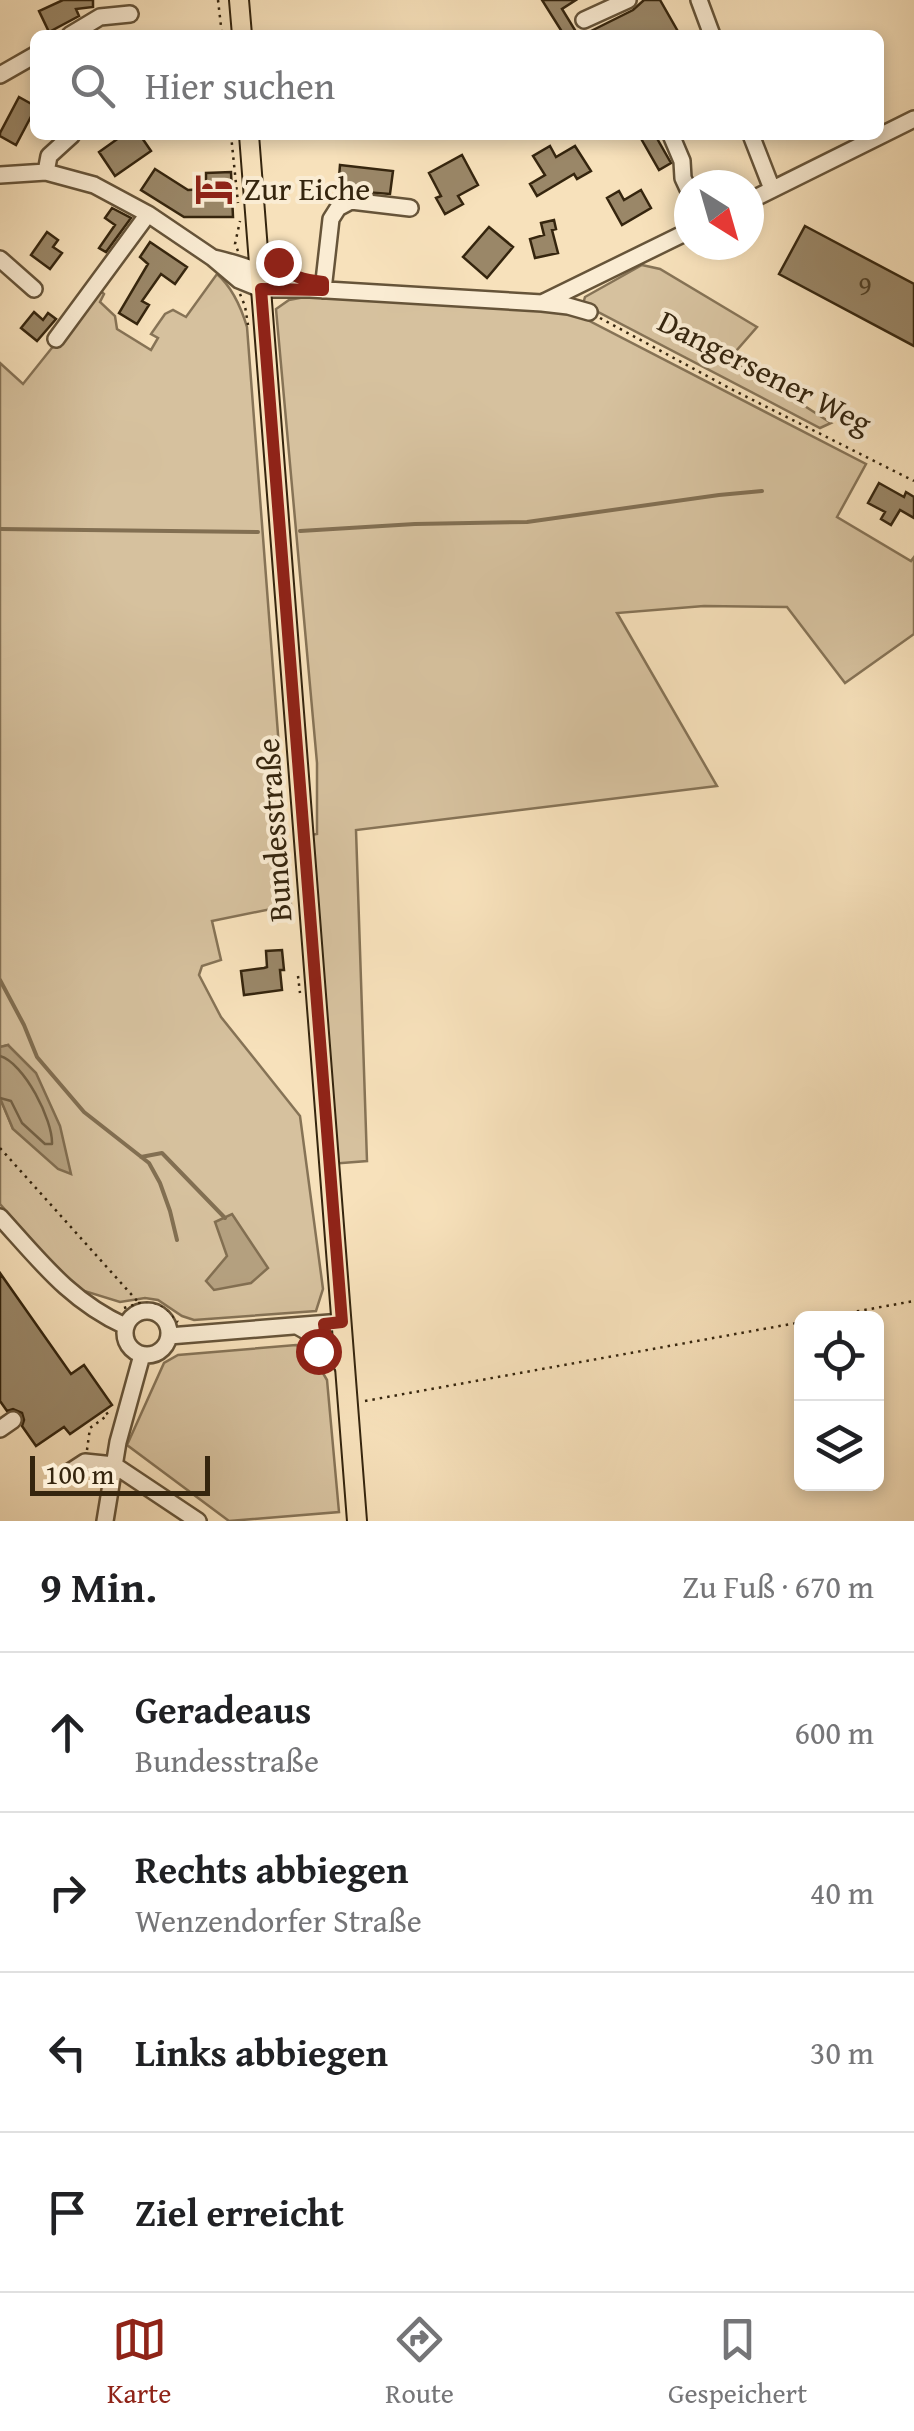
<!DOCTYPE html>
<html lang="de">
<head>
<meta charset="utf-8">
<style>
  :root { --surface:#fff; --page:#f6f6f6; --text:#202124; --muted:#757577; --line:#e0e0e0; --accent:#8f2418 }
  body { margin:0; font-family:"Gentium Book Plus",serif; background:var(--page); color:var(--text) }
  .controls { position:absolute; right:30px; bottom:30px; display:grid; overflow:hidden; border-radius:15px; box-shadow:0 5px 15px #0003 }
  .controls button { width:90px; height:90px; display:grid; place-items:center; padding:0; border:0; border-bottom:2px solid var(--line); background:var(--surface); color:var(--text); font:50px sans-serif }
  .compass { position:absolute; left:674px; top:170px; width:90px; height:90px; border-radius:50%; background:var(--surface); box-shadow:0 5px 15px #0003; rotate:143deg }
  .scale { position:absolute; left:30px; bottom:25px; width:180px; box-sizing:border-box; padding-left:10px; border:5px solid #35250e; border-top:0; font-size:28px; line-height:35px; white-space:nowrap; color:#35250e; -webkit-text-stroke:8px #faecd3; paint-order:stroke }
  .stop { position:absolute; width:30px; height:30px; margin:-22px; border:8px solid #8f2418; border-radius:50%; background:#fff }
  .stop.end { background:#8f2418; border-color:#fff; box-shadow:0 2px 10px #0008 }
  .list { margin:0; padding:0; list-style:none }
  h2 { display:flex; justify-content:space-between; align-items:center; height:130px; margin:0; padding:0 40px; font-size:42px }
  h2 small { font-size:32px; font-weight:400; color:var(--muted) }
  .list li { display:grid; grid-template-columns:65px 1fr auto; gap:30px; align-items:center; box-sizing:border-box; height:160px; padding:0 40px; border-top:2px solid var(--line) }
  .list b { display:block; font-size:38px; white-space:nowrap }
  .list p { margin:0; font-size:32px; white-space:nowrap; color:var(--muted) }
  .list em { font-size:32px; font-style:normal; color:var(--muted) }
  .icon { flex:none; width:55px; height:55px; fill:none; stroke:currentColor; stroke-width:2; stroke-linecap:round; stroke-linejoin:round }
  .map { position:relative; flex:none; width:914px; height:1521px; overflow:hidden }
  .search { position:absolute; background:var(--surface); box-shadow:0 5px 15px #0003; left:30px; right:30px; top:30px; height:110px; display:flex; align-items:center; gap:25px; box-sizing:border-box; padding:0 35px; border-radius:15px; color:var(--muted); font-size:38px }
  .sheet { height:770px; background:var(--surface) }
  nav { display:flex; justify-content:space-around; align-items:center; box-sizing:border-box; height:140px; border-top:2px solid var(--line); background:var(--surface); font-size:28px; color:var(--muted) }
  nav a { display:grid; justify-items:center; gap:5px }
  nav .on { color:var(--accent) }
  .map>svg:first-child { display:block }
  .green { fill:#d6c19e; stroke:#867356; stroke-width:2.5 }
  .water { fill:#b5a180; stroke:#826f52; stroke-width:2.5 }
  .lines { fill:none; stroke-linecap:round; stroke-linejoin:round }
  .shore { stroke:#756347; stroke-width:2.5 }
  .stream { stroke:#826f52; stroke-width:4 }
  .building { fill:#9a8768; stroke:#35250e; stroke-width:2.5 }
  .minor-casing { stroke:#665439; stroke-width:20 }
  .major-casing { stroke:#35250e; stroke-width:22 }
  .path { stroke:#35250e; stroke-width:2.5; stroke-dasharray:2.5 5; stroke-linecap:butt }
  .minor { stroke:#faecd3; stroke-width:15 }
  .major { stroke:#f7e1bb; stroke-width:18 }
  .route { stroke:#8f2418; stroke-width:12 }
  .labels { text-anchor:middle; stroke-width:8; stroke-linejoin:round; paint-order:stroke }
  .number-label { font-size:28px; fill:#4e3e24 }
  .poi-label { font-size:32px; fill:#35250e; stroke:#faecd3; text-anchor:start }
  .street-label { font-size:32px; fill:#35250e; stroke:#faecd3 }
</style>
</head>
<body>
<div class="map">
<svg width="914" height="1521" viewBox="0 0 914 1521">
  <rect width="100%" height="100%" fill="#f7e1bb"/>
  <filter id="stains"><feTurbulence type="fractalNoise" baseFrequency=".002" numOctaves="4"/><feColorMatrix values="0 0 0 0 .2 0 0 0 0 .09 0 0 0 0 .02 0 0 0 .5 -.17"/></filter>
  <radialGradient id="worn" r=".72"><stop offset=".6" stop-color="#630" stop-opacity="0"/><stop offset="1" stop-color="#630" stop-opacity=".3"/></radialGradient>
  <path class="green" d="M 642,265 L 660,269 L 757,327 L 730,358 L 831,423 L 820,428 L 583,304 L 585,297 Z
    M 217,274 C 233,288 241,307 247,327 L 291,905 L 212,921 L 221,960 L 202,966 L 199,975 L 221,1017 L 300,1116 L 323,1289 L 316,1311 L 194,1320 L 182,1316 L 158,1300 L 145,1298 L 120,1302 L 81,1290 L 44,1254 L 0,1204 L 0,1098 L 13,1129 L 8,1045 L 0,1047 L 0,363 L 23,384 L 99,289 L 104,294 L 100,302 L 115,316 L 117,329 L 151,350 L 158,338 L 151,334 L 165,314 L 173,310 L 186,317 Z
    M 310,296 L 572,312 L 866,464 L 837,517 L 911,561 L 914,557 L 914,634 L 845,683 L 787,607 L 704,606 L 617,613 L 717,786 L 356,830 L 367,1161 L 330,1164 L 305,836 L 317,834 L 317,763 L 276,309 L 289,300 Z
    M 296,1345 L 310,1351 L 327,1380 L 339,1512 L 229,1521 L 127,1445 L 164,1363 L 178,1355 Z"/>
  <path class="water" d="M 8,1045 L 36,1073 L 60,1126 L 71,1174 L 58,1169 L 13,1129 L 0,1098 L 0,1047 Z
    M 232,1214 L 268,1268 L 251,1283 L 214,1290 L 206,1281 L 227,1256 L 215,1222 Z"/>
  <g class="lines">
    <path class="shore" d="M 0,1056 C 24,1063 53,1120 52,1144 L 45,1144 L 22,1123 L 11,1101 L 0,1098"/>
    <path class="stream" d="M 0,529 L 258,532
      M 300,531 L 415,524 L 527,522 L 719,495 L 762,491
      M 0,980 L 24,1025 L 37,1057 L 84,1112 L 149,1163 L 160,1183 L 170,1211 L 177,1240
      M 141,1157 L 162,1153 L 225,1218"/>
  </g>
  <path class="building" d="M 63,0 L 93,0 L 93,7 L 76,9 L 79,16 L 49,32 L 39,11 Z
    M 542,0 L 576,0 L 562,9 L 578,35 L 564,35 Z
    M 644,0 L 660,0 L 680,35 L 583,35 L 633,10 Z
    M 19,97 L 35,106 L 35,109 L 16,145 L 0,136 L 0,133 Z
    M 123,135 L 140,135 L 151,151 L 115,176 L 99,152 Z
    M 639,135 L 655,135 L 671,163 L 659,170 Z
    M 550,146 L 556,157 L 575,146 L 591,171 L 577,179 L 574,174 L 537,196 L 530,184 L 545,175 L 533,156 Z
    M 462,155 L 478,185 L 458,196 L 463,204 L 445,214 L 436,198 L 441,196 L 429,173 Z
    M 340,165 L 393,171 L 390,194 L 338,190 Z
    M 155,169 L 188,190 L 206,189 L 206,173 L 231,172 L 233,217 L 184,217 L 141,190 Z
    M 641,190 L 651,208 L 622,225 L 607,198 L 619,191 L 624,200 Z
    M 112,208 L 131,218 L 106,252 L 99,248 L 115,225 L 105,218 Z
    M 554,220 L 556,229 L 552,230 L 558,253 L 535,258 L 530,239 L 544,235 L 541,223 Z
    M 805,226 L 914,284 L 914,346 L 779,274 Z
    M 489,227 L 513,247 L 487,278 L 463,257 Z
    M 47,232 L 58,240 L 53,247 L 62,253 L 50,269 L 31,255 Z
    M 150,242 L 187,267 L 175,284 L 161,274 L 142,301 L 149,305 L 137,324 L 119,313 L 148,264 L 140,257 Z
    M 34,312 L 43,320 L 48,313 L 56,319 L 37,341 L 21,328 Z
    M 879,483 L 904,497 L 906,492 L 914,497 L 914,518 L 900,510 L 891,525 L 881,519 L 885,512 L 868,503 Z
    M 282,950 L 284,970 L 280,970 L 282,990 L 244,995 L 241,971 L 264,968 L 267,967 L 266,951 Z
    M 0,1273 L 71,1374 L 84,1365 L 112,1405 L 70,1434 L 64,1427 L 36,1446 L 22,1426 L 24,1420 L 22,1413 L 13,1409 L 7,1411 L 0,1401 Z"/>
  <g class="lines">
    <g class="minor-casing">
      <path id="minor" d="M 699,0 L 712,35
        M 584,20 L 628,0
        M 70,35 L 100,17 L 130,14
        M 0,75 L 35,55
        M 671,135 L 682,161 L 683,178 L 689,191
        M 751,135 L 772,189
        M 46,172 L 49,156 L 72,135
        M 0,175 L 46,172 L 94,185 L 148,214 L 213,258 L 239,280 L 261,289 L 310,289 L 542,303 L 568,306 L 589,312
        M 749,201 L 914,119
        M 214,258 C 243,264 269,276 296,285
        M 0,259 L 34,289
        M 323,290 L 331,219 L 338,208 L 351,201 L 410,208
        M 542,303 L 689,231
        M 56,339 L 148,214
        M 0,1217 C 40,1261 70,1301 125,1326
        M125 1333a22 22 0 1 1 44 0a22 22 0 1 1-44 0Z
        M 297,1326 C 318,1337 332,1350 345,1369
        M 169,1336 L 342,1322
        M 0,1429 L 13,1420
        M 65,1475 L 85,1462 L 114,1465 L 198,1521
        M 105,1521 L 118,1442 L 142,1355"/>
    </g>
    <g class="major-casing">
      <path id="major" d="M 239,0 L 242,35
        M 249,135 L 357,1521"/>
    </g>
    <path class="path" d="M 218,0 L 222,35
      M 231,135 L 238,203
      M 238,251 L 235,244 L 240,221
      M 240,294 L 245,306 L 248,325
      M 600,318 L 731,389 L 914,481
      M 298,976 L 300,993
      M 0,1148 L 139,1303
      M 124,1308 L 139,1303 L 160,1306 L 178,1322
      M 820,1318 L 914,1301
      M 365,1401 L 802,1322
      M 87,1450 L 90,1428 L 108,1415 L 105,1410"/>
    <use href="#minor" class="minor"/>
    <use href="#major" class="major"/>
  </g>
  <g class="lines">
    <path class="route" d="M 278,262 C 289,277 305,280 323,282 L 323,290 L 261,289 L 342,1322 L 324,1324 L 326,1337 L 318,1351"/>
  </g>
  <defs>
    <g id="hotel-bare" transform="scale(3)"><path d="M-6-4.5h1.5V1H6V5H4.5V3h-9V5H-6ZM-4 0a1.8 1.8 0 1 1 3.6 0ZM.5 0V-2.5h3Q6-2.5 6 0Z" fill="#8f2418" stroke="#faecd3" stroke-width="2.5" paint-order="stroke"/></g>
  </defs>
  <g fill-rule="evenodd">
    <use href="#hotel-bare" x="214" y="189"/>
  </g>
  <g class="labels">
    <g class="number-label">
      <text x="865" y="295">9</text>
    </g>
    <g class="poi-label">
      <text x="244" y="200">Zur Eiche</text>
    </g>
    <g class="street-label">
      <text transform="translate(765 372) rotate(27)" y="11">Dangersener Weg</text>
      <text transform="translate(274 830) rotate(-94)" y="11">Bundesstraße</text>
    </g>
  </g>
  <rect width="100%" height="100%" filter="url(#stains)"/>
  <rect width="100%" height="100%" fill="url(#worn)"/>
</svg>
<div class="controls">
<button><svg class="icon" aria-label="locate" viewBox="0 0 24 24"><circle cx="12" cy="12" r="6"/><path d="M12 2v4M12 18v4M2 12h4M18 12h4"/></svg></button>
<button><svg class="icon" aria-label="layers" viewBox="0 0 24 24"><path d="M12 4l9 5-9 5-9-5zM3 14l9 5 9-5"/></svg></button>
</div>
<svg class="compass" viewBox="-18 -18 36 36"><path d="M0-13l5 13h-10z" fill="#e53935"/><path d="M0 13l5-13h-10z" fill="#757577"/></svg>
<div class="scale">100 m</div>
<div class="stop" style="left:318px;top:1351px"></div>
<div class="stop end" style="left:278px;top:262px"></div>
<div class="search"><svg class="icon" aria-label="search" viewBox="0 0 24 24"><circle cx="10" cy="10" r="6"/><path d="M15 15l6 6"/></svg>Hier suchen</div>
</div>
<section class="sheet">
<h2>9 Min.<small>Zu Fuß · 670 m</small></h2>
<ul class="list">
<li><svg class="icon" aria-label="ahead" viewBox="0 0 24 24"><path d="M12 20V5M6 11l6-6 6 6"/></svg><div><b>Geradeaus</b><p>Bundesstraße</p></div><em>600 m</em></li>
<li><svg class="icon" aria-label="right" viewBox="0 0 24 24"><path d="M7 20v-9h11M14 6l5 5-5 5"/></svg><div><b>Rechts abbiegen</b><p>Wenzendorfer Straße</p></div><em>40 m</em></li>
<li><svg class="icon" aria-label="left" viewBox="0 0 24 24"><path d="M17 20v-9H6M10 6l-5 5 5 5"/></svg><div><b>Links abbiegen</b></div><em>30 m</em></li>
<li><svg class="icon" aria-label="arrive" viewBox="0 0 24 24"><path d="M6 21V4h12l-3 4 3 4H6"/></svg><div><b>Ziel erreicht</b></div></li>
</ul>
</section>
<nav>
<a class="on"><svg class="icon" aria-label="map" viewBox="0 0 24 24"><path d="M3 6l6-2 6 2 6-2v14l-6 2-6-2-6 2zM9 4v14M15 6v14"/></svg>Karte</a>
<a><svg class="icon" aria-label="directions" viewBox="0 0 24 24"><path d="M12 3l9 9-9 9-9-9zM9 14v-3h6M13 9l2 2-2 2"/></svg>Route</a>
<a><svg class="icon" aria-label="saved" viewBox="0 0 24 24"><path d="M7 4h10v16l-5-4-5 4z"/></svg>Gespeichert</a>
</nav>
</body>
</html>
